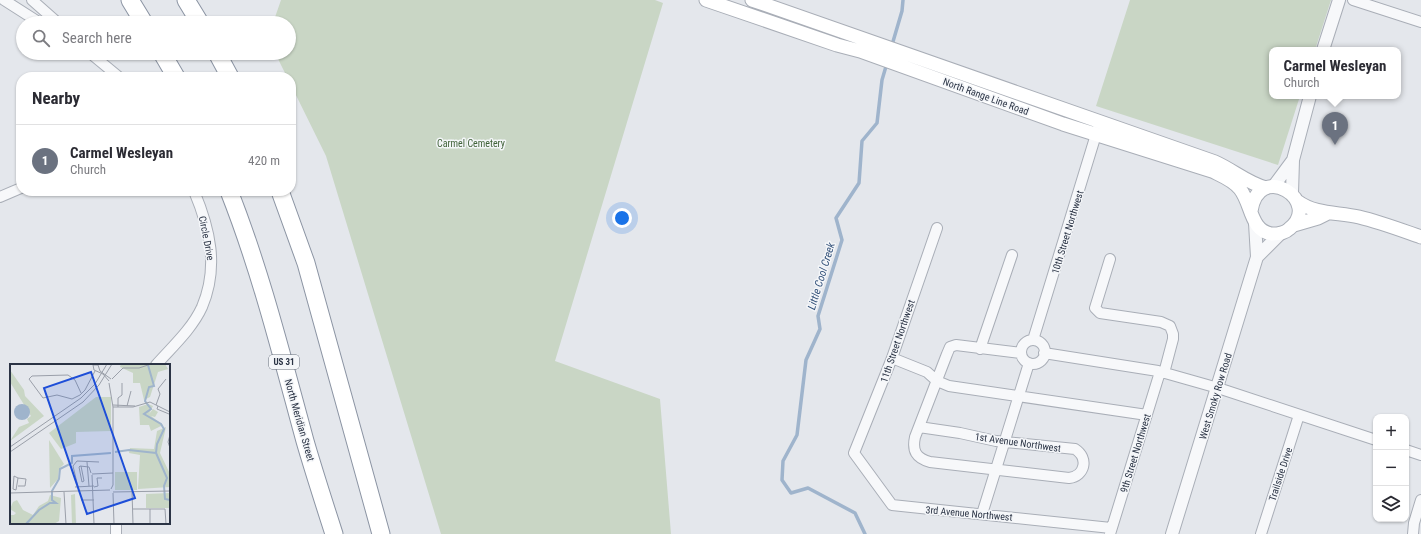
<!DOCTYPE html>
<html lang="en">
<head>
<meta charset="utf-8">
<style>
  :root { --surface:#fff; --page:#f2f2f3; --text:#2b2b33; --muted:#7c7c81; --line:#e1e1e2; --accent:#d1495b }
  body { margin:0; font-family:"Roboto Condensed",sans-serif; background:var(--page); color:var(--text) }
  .controls { position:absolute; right:12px; bottom:12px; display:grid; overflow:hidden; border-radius:8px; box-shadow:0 1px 3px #0004 }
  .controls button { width:36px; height:36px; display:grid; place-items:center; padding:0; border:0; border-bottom:1px solid var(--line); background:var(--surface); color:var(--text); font:20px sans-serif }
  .you { position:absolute; left:622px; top:218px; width:14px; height:14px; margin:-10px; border:3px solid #fff; border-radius:50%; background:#1a73e8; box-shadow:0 0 0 6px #1a73e833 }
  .badge { display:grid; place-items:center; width:26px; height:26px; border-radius:50%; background:var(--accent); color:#fff; font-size:13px; font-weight:700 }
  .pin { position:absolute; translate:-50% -33px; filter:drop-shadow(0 1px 2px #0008) }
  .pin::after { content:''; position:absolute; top:21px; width:14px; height:12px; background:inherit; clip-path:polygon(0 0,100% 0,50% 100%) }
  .popup { position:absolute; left:1269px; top:47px; width:132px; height:52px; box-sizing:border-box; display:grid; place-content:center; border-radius:8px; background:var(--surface); filter:drop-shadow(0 1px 3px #0005); font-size:13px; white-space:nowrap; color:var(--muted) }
  .popup b { font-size:15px; color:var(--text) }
  .popup::after { content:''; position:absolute; left:50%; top:100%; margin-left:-8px; border:8px solid transparent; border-top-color:var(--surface) }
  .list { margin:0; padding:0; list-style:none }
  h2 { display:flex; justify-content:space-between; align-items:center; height:52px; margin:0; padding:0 16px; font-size:17px }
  h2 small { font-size:13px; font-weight:400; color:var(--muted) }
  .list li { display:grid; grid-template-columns:26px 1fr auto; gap:12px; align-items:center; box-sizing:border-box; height:72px; padding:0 16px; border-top:1px solid var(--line) }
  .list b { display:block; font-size:15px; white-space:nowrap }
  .list p { margin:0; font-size:13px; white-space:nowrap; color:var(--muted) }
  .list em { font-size:13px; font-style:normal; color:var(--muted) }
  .icon { flex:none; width:22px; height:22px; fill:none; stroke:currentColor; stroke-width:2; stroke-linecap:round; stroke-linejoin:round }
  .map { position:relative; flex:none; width:1421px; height:534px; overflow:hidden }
  .search { position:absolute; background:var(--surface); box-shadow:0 1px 3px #0004; left:16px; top:16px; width:280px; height:44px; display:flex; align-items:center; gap:10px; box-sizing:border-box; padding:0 14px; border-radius:22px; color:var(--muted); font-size:15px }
  .panel { position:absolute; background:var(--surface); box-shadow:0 1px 3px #0004; left:16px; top:72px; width:280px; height:124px; border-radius:16px }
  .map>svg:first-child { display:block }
  .green { fill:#c9d6c5 }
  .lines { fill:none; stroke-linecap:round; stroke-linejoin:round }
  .stream { stroke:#9fb4cc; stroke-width:3.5 }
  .minor-casing { stroke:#a9aeb7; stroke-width:12 }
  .tertiary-casing { stroke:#a9aeb7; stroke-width:14 }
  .secondary-casing { stroke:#a9aeb7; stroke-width:15 }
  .motorway-casing { stroke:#8b94a3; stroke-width:19 }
  .minor { stroke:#f7f8fa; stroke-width:10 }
  .tertiary { stroke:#f7f8fa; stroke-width:12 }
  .secondary { stroke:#fff; stroke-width:13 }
  .motorway { stroke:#fff; stroke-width:17 }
  .labels { text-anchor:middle; stroke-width:3; stroke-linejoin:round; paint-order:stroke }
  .shield { fill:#f4f6f9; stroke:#676e7b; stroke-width:1 }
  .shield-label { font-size:9px; font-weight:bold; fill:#2b3445 }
  .street-label { font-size:10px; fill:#2b3445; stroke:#f4f6f9 }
  .park-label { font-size:10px; fill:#3f6138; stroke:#f4f6f9 }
  .water-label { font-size:11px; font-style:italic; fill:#34527a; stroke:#f4f6f9 }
  .inset-river { fill:none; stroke:#9fb4cc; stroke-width:2 }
  .inset-road { fill:none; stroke:#9a9fa9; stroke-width:1 }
  .view { fill:#1d4ed8; fill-opacity:0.15; stroke:#1d4ed8; stroke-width:2 }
  .inset-edge { fill:none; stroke:#2b3445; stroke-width:2 }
</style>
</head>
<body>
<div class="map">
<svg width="1421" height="534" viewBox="0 0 1421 534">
  <rect width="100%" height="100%" fill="#e4e7ec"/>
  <path class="green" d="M 281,0 L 655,0 L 663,3 L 555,361 L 660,399 L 671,534 L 441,534 L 326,156 L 291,85 L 291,77 L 287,77 L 275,53 L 289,53 L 289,23 L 273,23 Z
    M 1130,0 L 1331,0 L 1315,50 L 1272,50 L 1272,96 L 1300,96 L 1278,165 L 1096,106 Z"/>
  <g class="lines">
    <path class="stream" d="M 892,45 L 902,11 L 903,0
      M 865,534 L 855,513 L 808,488 L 791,493 L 782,480 L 783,461 L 797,435 L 806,360 L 820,329 L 818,316 L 842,240 L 836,218 L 859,183 L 862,141 L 877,123 L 882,80 L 887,63"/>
    <g class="minor-casing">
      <path id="minor" d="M 4,0 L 40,23
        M 32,0 L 58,23
        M 1353,0 L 1421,22
        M 90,53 L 119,77
        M 0,197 L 21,188
        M 937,228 L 892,358 L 854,453 L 892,505 L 1111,528
        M 1110,259 L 1095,308 L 1100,313 L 1161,322 L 1170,326 L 1173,334 L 1173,339 L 1164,373
        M 1033,340 L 1098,128
        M1021 352a12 12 0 1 1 24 0a12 12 0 1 1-24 0Z
        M 980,349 L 1012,255
        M 1044,353 L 1158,371 L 1218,388 L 1376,440
        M 892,358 L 927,372 L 937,381 L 949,386 L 1147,415
        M 156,365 C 172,347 192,329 202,307 C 219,267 210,229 194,191
        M 919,427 L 960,433 L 996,441 L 1075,449 C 1089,458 1085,476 1069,478 L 930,462 C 916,458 912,451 915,437 L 947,354 L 950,347 L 956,345 L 1021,353
        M 1406,450 L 1421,455
        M 982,514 L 1029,363
        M 116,534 L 116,523
        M 1110,534 L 1160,372
        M 1261,534 L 1299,415
        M 1413,534 L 1414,523 L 1421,500"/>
    </g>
    <g class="tertiary-casing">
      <path id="tertiary" d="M 1323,50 L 1339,0
        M 1273,187 L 1293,160
        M 1292,193 L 1293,160 L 1310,96
        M 1257,257 L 1281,233
        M 1172,534 L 1257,257 L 1255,223"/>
    </g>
    <g class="secondary-casing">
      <path id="secondary" d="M 706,0 L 837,45 L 860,51 L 1063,124 L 1212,171 C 1222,176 1233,180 1240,189 C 1252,204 1250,231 1272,234 C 1278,234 1285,233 1289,229 C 1324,202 1259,159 1251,211
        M 752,0 C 907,53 1061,109 1215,162 C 1233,170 1247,183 1266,188
        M 1297,201 C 1316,215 1338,212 1359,217 C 1380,222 1401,230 1421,237
        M 1294,225 L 1318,218 L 1326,214"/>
    </g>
    <g class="motorway-casing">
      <path id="motorway" d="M 130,0 L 144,23
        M 186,0 L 200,23
        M 162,53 L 176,77
        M 217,53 L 230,77
        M 229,191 C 261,272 282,357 305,441 C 314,472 324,503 334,534
        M 280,191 L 306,263 L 381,534"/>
    </g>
    <use href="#minor" class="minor"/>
    <use href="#tertiary" class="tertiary"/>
    <use href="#secondary" class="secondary"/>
    <use href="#motorway" class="motorway"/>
  </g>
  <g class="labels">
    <rect class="shield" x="269" y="355" width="30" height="14" rx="3"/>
    <g class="shield-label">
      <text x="284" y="365">US 31</text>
    </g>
    <g class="street-label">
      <text transform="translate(986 96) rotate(20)" y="4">North Range Line Road</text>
      <text transform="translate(1067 232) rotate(-73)" y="4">10th Street Northwest</text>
      <text transform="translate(207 238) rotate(79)" y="4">Circle Drive</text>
      <text transform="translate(897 341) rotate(-71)" y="4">11th Street Northwest</text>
      <text transform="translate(1215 396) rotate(-73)" y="4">West Smoky Row Road</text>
      <text transform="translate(300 420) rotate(74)" y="4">North Meridian Street</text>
      <text transform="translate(1018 442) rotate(8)" y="4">1st Avenue Northwest</text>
      <text transform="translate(1135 453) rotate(-73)" y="4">9th Street Northwest</text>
      <text transform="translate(1280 474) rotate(-72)" y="4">Trailside Drive</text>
      <text transform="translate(969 513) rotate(5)" y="4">3rd Avenue Northwest</text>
    </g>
    <g class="park-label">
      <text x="471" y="147">Carmel Cemetery</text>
    </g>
    <g class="water-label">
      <text transform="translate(821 276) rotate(-73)" y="4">Little Cool Creek</text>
    </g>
  </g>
  <g transform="translate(10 364)">
    <rect width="160" height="160" fill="#e4e7ec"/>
    <path d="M 111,0 L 155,0 L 158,5 L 148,8 L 140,33 L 134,36 L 130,19 L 123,19 L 123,9 L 110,3 ZM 0,6 L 14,26 L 15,32 L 34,52 L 0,77 L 9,63 L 19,59 L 17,55 L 21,52 L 0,18 ZM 86,33 L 101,33 L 101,67 L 66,68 L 66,79 L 51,85 L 39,69 ZM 138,40 L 143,42 L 139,50 L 143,45 L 148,48 L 145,53 L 141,52 L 153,61 L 141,67 L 139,61 L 130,61 L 129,43 ZM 156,63 L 150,89 L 160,110 L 160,123 L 128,125 L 130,91 L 119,89 L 120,84 L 144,85 L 147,67 ZM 39,76 L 54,100 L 49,105 L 48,115 L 40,124 ZM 105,108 L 127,108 L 127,126 L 105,126 ZM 160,129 L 160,144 L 136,144 L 136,130 ZM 65,130 L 66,160 L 62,160 L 61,131 ZM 40,131 L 51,134 L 49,157 L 44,160 L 0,160 L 0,151 L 4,151 L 6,149 L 0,145 L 3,138 L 7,136 L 13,146 L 23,151 L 29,142 L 38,137 Z" fill="#c9d6c5"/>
    <path d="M4 48a8 8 0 1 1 16 0a8 8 0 1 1-16 0Z" fill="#9fb4cc"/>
    <path class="inset-river" d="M 138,1 L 144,22 L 139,23 L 135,37 L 141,45 L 134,50 L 151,60 L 154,65 L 147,80 L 146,89 L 157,114 L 154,122 L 155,135 L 160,136M 105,88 L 119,86 L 146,89M 16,160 L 29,146 L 40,139 L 46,139 L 42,136 L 42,127 L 49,115 L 50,105 L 62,99 L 62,92 L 101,89"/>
    <path class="inset-road" d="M 102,15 L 113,4 L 129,4 L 141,0M 99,17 L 93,10 L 84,6 L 83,1 L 88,1 L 90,7 L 101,15M 99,19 L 103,43 L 103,121 L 101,125M 71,29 L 65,16 L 58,11 L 22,12 L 19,15 L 33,34 L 47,31 L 62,35 L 70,31 L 75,26 L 85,7M 103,41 L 125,42M 146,41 L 150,30 L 148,25 L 156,15M 117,42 L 121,27M 148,42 L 147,45 L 159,50M 103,43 L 123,43 L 140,38 L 160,48M 108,43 L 108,34 L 112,31 L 112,19M 160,71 L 158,78 L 160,84M 0,83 L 71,34 L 85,20 L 97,0M 0,88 L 73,38 L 89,21 L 102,0M 77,98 L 79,122M 71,102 L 74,117 L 72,118 L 69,103 L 70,102 L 79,103 L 81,109M 82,110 L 103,109M 82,111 L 84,160M 4,112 L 8,114 L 6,126 L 3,125 ZM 8,114 L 16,115 L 15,122 L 8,122M 65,123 L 84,122M 68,123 L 63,102 L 67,97 L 89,98M 84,123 L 88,122 L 87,114 L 92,114M 122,127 L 123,160M 54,128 L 56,160M 103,128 L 160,127M 0,129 L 100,126M 103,129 L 104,160M 71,136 L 84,136M 123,145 L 155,145 L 156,160M 140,145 L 140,160"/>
    <path class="view" d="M 81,8 L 125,134 L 77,150 L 34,24 Z"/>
    <rect width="160" height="160" class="inset-edge"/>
  </g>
</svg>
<div class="controls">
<button>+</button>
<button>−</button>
<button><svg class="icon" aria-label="layers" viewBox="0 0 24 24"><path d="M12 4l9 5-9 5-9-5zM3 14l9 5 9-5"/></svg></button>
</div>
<div class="you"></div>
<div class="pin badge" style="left:1335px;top:145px;background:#6b7280">1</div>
<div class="popup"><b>Carmel Wesleyan</b>Church</div>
<div class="search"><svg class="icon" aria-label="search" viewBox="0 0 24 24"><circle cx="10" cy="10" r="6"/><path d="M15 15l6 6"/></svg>Search here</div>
<section class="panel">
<h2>Nearby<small></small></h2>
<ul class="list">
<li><span class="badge" style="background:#6b7280">1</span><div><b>Carmel Wesleyan</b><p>Church</p></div><em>420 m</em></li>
</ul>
</section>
</div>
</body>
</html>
